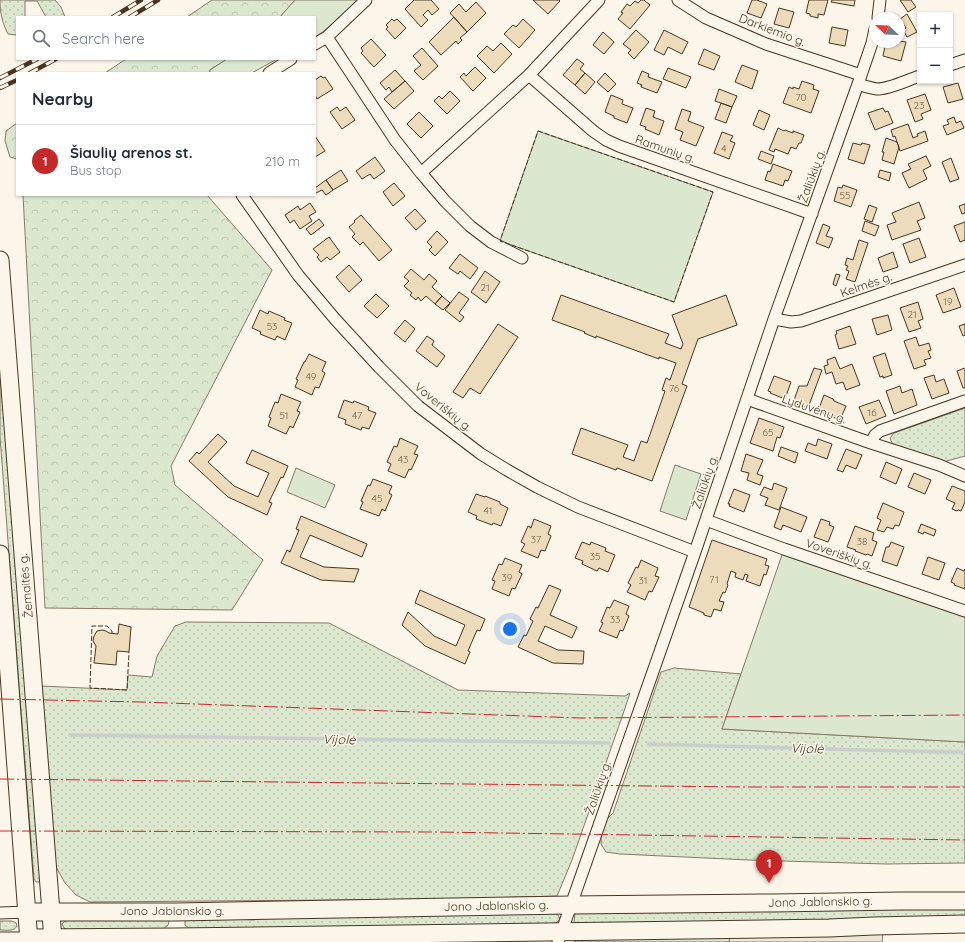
<!DOCTYPE html>
<html lang="en">
<head>
<meta charset="utf-8">
<style>
  :root { --surface:#fff; --page:#f2f2f3; --text:#1f2937; --muted:#747a83; --line:#e0e1e3; --accent:#c62828 }
  body { margin:0; font-family:Quicksand,sans-serif; background:var(--page); color:var(--text) }
  .controls { position:absolute; right:12px; top:12px; display:grid; overflow:hidden; border-radius:0px; box-shadow:0 1px 3px #0004 }
  .controls button { width:36px; height:36px; display:grid; place-items:center; padding:0; border:0; border-bottom:1px solid var(--line); background:var(--surface); color:var(--text); font:20px sans-serif }
  .compass { position:absolute; left:869px; top:12px; width:36px; height:36px; border-radius:50%; background:var(--surface); box-shadow:0 1px 3px #0004; rotate:293deg }
  .you { position:absolute; left:510px; top:629px; width:14px; height:14px; margin:-10px; border:3px solid #fff; border-radius:50%; background:#1a73e8; box-shadow:0 0 0 6px #1a73e833 }
  .badge { display:grid; place-items:center; width:26px; height:26px; border-radius:50%; background:var(--accent); color:#fff; font-size:13px; font-weight:700 }
  .pin { position:absolute; translate:-50% -33px; filter:drop-shadow(0 1px 2px #0008) }
  .pin::after { content:''; position:absolute; top:21px; width:14px; height:12px; background:inherit; clip-path:polygon(0 0,100% 0,50% 100%) }
  .list { margin:0; padding:0; list-style:none }
  h2 { display:flex; justify-content:space-between; align-items:center; height:52px; margin:0; padding:0 16px; font-size:17px }
  h2 small { font-size:13px; font-weight:400; color:var(--muted) }
  .list li { display:grid; grid-template-columns:26px 1fr auto; gap:12px; align-items:center; box-sizing:border-box; height:72px; padding:0 16px; border-top:1px solid var(--line) }
  .list b { display:block; font-size:15px; white-space:nowrap }
  .list p { margin:0; font-size:13px; white-space:nowrap; color:var(--muted) }
  .list em { font-size:13px; font-style:normal; color:var(--muted) }
  .icon { flex:none; width:22px; height:22px; fill:none; stroke:currentColor; stroke-width:2; stroke-linecap:round; stroke-linejoin:round }
  .map { position:relative; flex:none; width:965px; height:942px; overflow:hidden }
  .search { position:absolute; background:var(--surface); box-shadow:0 1px 3px #0004; left:16px; top:16px; width:300px; height:44px; display:flex; align-items:center; gap:10px; box-sizing:border-box; padding:0 14px; border-radius:0px; color:var(--muted); font-size:15px }
  .panel { position:absolute; background:var(--surface); box-shadow:0 1px 3px #0004; left:16px; top:72px; width:300px; height:124px; border-radius:0px }
  .map>svg:first-child { display:block }
  .grass { fill:url(#grass-dots); stroke:#887966 }
  .forest { fill:url(#forest-crowns); stroke:#887966 }
  .garden { fill:#dce7d0; stroke:#887966 }
  .parking { fill:#ede7d9; stroke:#887966 }
  .lines { fill:none; stroke-linecap:round; stroke-linejoin:round }
  .stream { stroke:#c9cecd; stroke-width:3.5 }
  .building { fill:#ecdcbc; stroke:#4a3520 }
  .minor-casing { stroke:#4a3520; stroke-width:13 }
  .primary-casing { stroke:#4a3520; stroke-width:19 }
  .minor { stroke:#fbf6e9; stroke-width:11 }
  .primary { stroke:#fbf6e9; stroke-width:17 }
  .rail-casing { stroke:#4a3520; stroke-width:4.5 }
  .rail { stroke:#fbf6e9; stroke-width:3; stroke-dasharray:9; stroke-linecap:butt }
  .fence { stroke:#4a3520; stroke-width:1; stroke-dasharray:5 2; stroke-linecap:butt }
  .power { stroke:#c62828; stroke-width:1; stroke-dasharray:14 3 2 3; stroke-linecap:butt }
  .labels { text-anchor:middle; stroke-width:3; stroke-linejoin:round; paint-order:stroke }
  .number-label { font-size:10px; fill:#725f47 }
  .street-label { font-size:12px; fill:#4a3520; stroke:#fbf6e9 }
  .water-label { font-size:13px; font-style:italic; fill:#4a3520; stroke:#fbf6e9 }
</style>
</head>
<body>
<div class="map">
<svg width="965" height="942" viewBox="0 0 965 942">
  <defs>
    <pattern id="grass-dots" width="8" height="8" patternUnits="userSpaceOnUse"><rect width="8" height="8" fill="#dce7d0"/><path d="M2 2h.1M6 6h.1" fill="none" stroke="#bec7b2" stroke-width="1.8" stroke-linecap="round"/></pattern>
    <pattern id="forest-crowns" width="20" height="18" patternUnits="userSpaceOnUse"><rect width="20" height="18" fill="#dce7d0"/><path d="M2 6a3 3 0 1 1 6 0M12 15a3 3 0 1 1 6 0" fill="none" stroke="#bec7b2"/></pattern>
  </defs>
  <rect width="100%" height="100%" fill="#fbf6e9"/>
  <path class="grass" d="M 0,0 L 55,0 L 61,7 L 65,17 L 46,17 L 37,1 L 25,1 L 25,17 L 17,17 L 17,33 L 16,35 L 8,34 C 2,23 0,12 0,0 Z
    M 0,360 L 40,880 L 39,882 L 36,882 L 34,879 L 0,437 Z
    M 965,408 L 965,456 L 943,462 L 896,446 C 893,444 891,442 890,438 L 894,433 Z
    M 186,622 L 329,623 L 458,690 L 625,696 L 630,693 L 623,714 L 572,860 L 557,896 L 451,899 L 90,902 L 76,895 L 65,883 L 55,865 L 41,686 L 127,690 L 128,675 L 152,677 L 157,656 L 175,626 Z
    M 674,668 L 741,674 L 722,729 L 965,742 L 965,863 L 886,864 L 749,860 L 620,854 L 606,852 L 601,844 L 601,837 L 606,820 L 613,813 L 661,672 Z
    M 965,907 L 965,918 L 578,924 L 574,922 L 575,914 L 577,913 Z
    M 553,912 L 558,915 L 560,919 L 556,923 L 551,924 L 190,929 L 185,925 L 185,922 L 186,920 Z
    M 68,920 L 168,920 L 169,922 L 168,925 L 163,929 L 68,930 L 64,928 L 62,924 L 65,921 Z
    M 0,921 L 12,921 L 16,923 L 17,926 C 14,932 6,930 0,930 Z
    M 730,936 L 729,942 L 574,942 L 577,940 L 593,939 Z"/>
  <path class="forest" d="M 212,0 L 295,0 L 280,17 L 187,17 Z
    M 126,59 L 227,59 L 210,70 L 210,73 L 105,73 Z
    M 17,123 L 17,159 L 10,157 L 5,141 L 6,131 Z
    M 23,195 L 207,195 L 272,270 L 171,466 L 175,485 L 263,560 L 232,610 L 45,608 Z"/>
  <path class="garden" d="M 295,0 L 359,0 L 324,31 L 315,37 L 315,17 L 280,17 Z
    M 227,59 L 277,59 L 252,73 L 210,73 L 210,70 Z
    M 538,131 L 713,192 L 674,302 L 500,241 Z
    M 675,465 L 701,474 L 686,520 L 660,511 Z
    M 296,468 L 335,485 L 325,508 L 287,492 Z
    M 784,549 L 965,611 L 965,742 L 722,729 Z"/>
  <path class="parking" d="M 883,933 L 882,942 L 729,942 L 730,936 Z"/>
  <g class="lines">
    <path class="stream" d="M 70,735 L 609,743
      M 649,744 L 938,752 L 965,752"/>
  </g>
  <path class="building" d="M 414,0 L 431,0 L 439,9 L 432,15 L 428,10 L 423,15 L 428,20 L 421,27 L 405,9 Z
    M 533,0 L 559,0 L 560,1 L 548,14 Z
    M 641,0 L 644,0 L 650,5 L 630,29 L 618,19 L 623,13 L 621,12 L 627,4 L 630,6 L 635,1 L 638,3 Z
    M 752,0 L 757,0 L 767,4 L 761,18 L 747,13 Z
    M 809,0 L 828,0 L 824,15 L 818,14 L 818,18 L 810,16 L 810,14 L 806,13 Z
    M 832,0 L 855,0 L 854,6 L 831,2 Z
    M 900,0 L 911,0 L 916,7 L 908,12 Z
    M 476,2 L 486,13 L 467,32 L 450,13 L 459,4 L 466,12 Z
    M 779,8 L 794,12 L 789,28 L 774,24 Z
    M 907,14 L 917,32 L 907,37 L 903,30 L 906,28 L 900,19 Z
    M 454,17 L 467,32 L 460,38 L 462,40 L 458,44 L 456,41 L 441,55 L 429,42 Z
    M 392,19 L 394,21 L 397,19 L 406,28 L 395,39 L 386,29 L 388,27 L 386,25 Z
    M 523,19 L 535,30 L 519,48 L 504,34 L 513,25 L 516,27 Z
    M 832,27 L 848,30 L 845,46 L 829,43 Z
    M 636,30 L 649,42 L 634,59 L 628,53 L 631,50 L 623,44 Z
    M 664,30 L 688,42 L 682,54 L 668,47 L 664,55 L 654,50 Z
    M 603,32 L 614,42 L 604,54 L 593,45 Z
    M 371,39 L 386,55 L 374,67 L 361,53 L 363,51 L 361,48 Z
    M 899,41 L 906,42 L 901,61 L 883,56 L 886,42 L 899,42 Z
    M 501,43 L 512,54 L 494,73 L 477,56 L 487,46 L 493,51 Z
    M 422,48 L 438,66 L 423,80 L 414,71 L 421,65 L 413,56 Z
    M 704,49 L 720,56 L 714,70 L 698,64 Z
    M 577,59 L 584,64 L 580,69 L 585,73 L 575,85 L 563,75 Z
    M 742,65 L 758,71 L 752,89 L 735,82 Z
    M 475,67 L 486,78 L 473,91 L 460,77 L 464,73 L 466,76 Z
    M 668,68 L 691,77 L 686,88 L 663,79 Z
    M 395,70 L 405,81 L 392,92 L 389,87 L 386,90 L 380,83 Z
    M 642,71 L 649,74 L 648,77 L 662,82 L 657,93 L 641,87 L 642,85 L 637,83 Z
    M 585,73 L 595,82 L 585,94 L 575,85 Z
    M 605,73 L 616,84 L 608,92 L 597,82 Z
    M 321,76 L 323,78 L 325,77 L 333,89 L 317,99 L 315,95 L 315,80 Z
    M 405,81 L 414,91 L 394,109 L 384,99 Z
    M 802,81 L 814,85 L 813,89 L 819,91 L 811,113 L 783,103 L 789,87 L 793,89 L 793,87 L 799,89 Z
    M 958,83 L 963,99 L 948,103 L 943,87 Z
    M 719,89 L 737,96 L 732,107 L 715,101 Z
    M 450,91 L 460,101 L 447,114 L 434,101 L 439,96 L 442,99 Z
    M 925,94 L 931,110 L 921,114 L 923,119 L 915,122 L 907,100 Z
    M 611,95 L 623,100 L 622,104 L 633,108 L 627,123 L 614,118 L 614,116 L 605,112 Z
    M 721,103 L 732,107 L 726,123 L 715,119 Z
    M 337,107 L 340,111 L 346,107 L 355,120 L 342,129 L 330,112 Z
    M 646,108 L 655,111 L 653,117 L 664,121 L 659,135 L 645,129 L 646,127 L 640,125 Z
    M 883,108 L 885,112 L 888,111 L 893,123 L 875,130 L 868,113 Z
    M 682,109 L 691,112 L 688,121 L 704,127 L 696,146 L 680,140 L 683,132 L 675,129 Z
    M 759,110 L 770,115 L 764,130 L 753,125 Z
    M 419,112 L 433,126 L 421,138 L 407,124 Z
    M 954,117 L 956,123 L 961,121 L 964,128 L 947,135 L 943,126 L 949,124 L 947,120 Z
    M 908,124 L 913,138 L 918,136 L 917,134 L 925,131 L 928,141 L 900,151 L 895,136 L 893,137 L 891,130 Z
    M 778,128 L 784,131 L 785,130 L 793,133 L 793,131 L 804,135 L 801,143 L 799,143 L 796,149 L 791,147 L 788,154 L 775,149 L 774,152 L 769,150 Z
    M 722,132 L 733,136 L 730,141 L 735,143 L 729,159 L 714,153 Z
    M 315,136 L 325,151 L 315,157 Z
    M 886,138 L 897,142 L 899,147 L 894,164 L 882,160 L 884,152 L 882,152 Z
    M 853,143 L 861,145 L 862,143 L 870,145 L 864,164 L 848,159 Z
    M 761,151 L 774,156 L 771,164 L 758,159 Z
    M 926,156 L 931,166 L 923,170 L 927,179 L 909,188 L 902,173 L 911,169 L 908,164 Z
    M 375,157 L 385,171 L 374,179 L 370,174 L 362,179 L 356,171 Z
    M 951,158 L 959,179 L 950,182 L 942,162 Z
    M 773,164 L 792,171 L 788,181 L 785,180 L 783,186 L 765,180 L 768,171 L 770,172 Z
    M 341,170 L 348,181 L 333,190 L 326,180 Z
    M 880,170 L 891,173 L 889,181 L 878,177 Z
    M 326,180 L 333,190 L 326,195 L 322,190 L 316,193 L 315,192 L 315,188 Z
    M 394,183 L 405,196 L 393,206 L 383,192 Z
    M 843,185 L 857,190 L 851,207 L 834,201 L 838,187 L 842,188 Z
    M 919,202 L 925,218 L 917,221 L 921,230 L 892,240 L 887,225 L 896,222 L 892,213 Z
    M 310,203 L 316,212 L 309,216 L 312,221 L 300,229 L 294,220 L 290,223 L 285,215 L 298,206 L 300,210 Z
    M 965,204 L 965,213 L 962,214 L 959,206 Z
    M 869,205 L 877,208 L 872,222 L 864,219 Z
    M 415,209 L 426,221 L 416,230 L 405,218 Z
    M 361,215 L 392,250 L 379,261 L 363,242 L 360,245 L 352,237 L 355,234 L 349,227 L 355,222 L 354,221 Z
    M 319,219 L 324,225 L 311,235 L 306,229 Z
    M 865,221 L 879,226 L 875,236 L 862,231 Z
    M 965,222 L 965,240 L 960,242 L 954,226 Z
    M 823,224 L 830,227 L 826,236 L 833,238 L 829,248 L 816,243 Z
    M 437,231 L 448,242 L 435,256 L 429,250 L 432,247 L 427,242 Z
    M 329,237 L 340,252 L 330,260 L 327,257 L 321,262 L 317,257 L 319,255 L 313,249 Z
    M 919,238 L 926,257 L 910,263 L 903,244 Z
    M 859,240 L 868,243 L 855,282 L 846,279 L 849,271 L 846,270 L 848,266 L 845,265 L 847,258 L 853,260 Z
    M 893,252 L 898,267 L 883,272 L 878,258 Z
    M 460,254 L 478,268 L 470,279 L 460,271 L 458,274 L 449,268 Z
    M 349,265 L 362,280 L 349,292 L 336,277 Z
    M 411,269 L 424,280 L 429,274 L 437,281 L 432,287 L 442,296 L 435,304 L 426,296 L 421,301 L 418,297 L 416,300 L 410,295 L 412,293 L 404,286 L 409,281 L 404,277 Z
    M 485,271 L 500,282 L 486,303 L 471,292 Z
    M 836,274 L 840,275 L 836,286 L 833,284 Z
    M 954,288 L 961,307 L 943,313 L 936,295 Z
    M 459,292 L 469,299 L 459,313 L 464,317 L 460,322 L 445,310 Z
    M 376,294 L 389,306 L 377,318 L 364,306 Z
    M 561,295 L 669,334 L 665,343 L 681,349 L 683,344 L 672,315 L 726,295 L 737,325 L 698,339 L 682,384 L 687,386 L 652,481 L 617,468 L 616,470 L 572,454 L 581,428 L 628,445 L 623,457 L 634,461 L 641,441 L 647,443 L 665,391 L 662,390 L 666,378 L 670,380 L 676,363 L 659,357 L 659,359 L 596,336 L 596,338 L 584,333 L 585,332 L 552,320 Z
    M 442,296 L 450,303 L 443,310 L 435,304 Z
    M 918,302 L 923,319 L 918,321 L 921,328 L 909,332 L 900,308 Z
    M 260,310 L 268,314 L 269,311 L 285,318 L 284,320 L 292,323 L 285,340 L 277,336 L 275,340 L 260,334 L 261,332 L 252,328 Z
    M 888,315 L 892,330 L 877,335 L 872,319 Z
    M 405,320 L 415,329 L 405,342 L 394,333 Z
    M 498,324 L 518,337 L 480,394 L 470,388 L 463,398 L 453,392 Z
    M 965,324 L 965,335 L 963,336 L 959,326 Z
    M 850,326 L 856,344 L 839,349 L 835,335 L 837,334 L 836,331 Z
    M 427,336 L 434,341 L 432,345 L 445,356 L 437,367 L 416,351 Z
    M 916,337 L 919,346 L 929,343 L 931,350 L 928,351 L 931,358 L 924,360 L 926,365 L 914,369 L 904,341 Z
    M 885,353 L 892,375 L 883,378 L 883,376 L 880,377 L 873,357 Z
    M 309,354 L 326,362 L 322,371 L 325,373 L 319,388 L 315,387 L 312,395 L 295,387 L 298,380 L 296,379 L 304,362 L 305,362 Z
    M 835,357 L 840,369 L 852,364 L 860,385 L 846,390 L 843,382 L 836,384 L 832,372 L 826,374 L 824,366 L 828,365 L 827,360 Z
    M 814,368 L 822,370 L 808,408 L 793,403 L 799,386 L 807,386 Z
    M 965,368 L 965,388 L 963,388 L 957,371 Z
    M 934,375 L 936,382 L 944,379 L 949,393 L 932,399 L 924,378 Z
    M 774,376 L 791,382 L 785,399 L 770,393 L 771,392 L 768,391 Z
    M 900,386 L 902,393 L 912,389 L 917,405 L 894,414 L 886,391 Z
    M 281,394 L 301,402 L 297,411 L 300,412 L 293,428 L 290,426 L 286,434 L 268,426 L 271,418 L 269,417 L 275,402 L 278,403 Z
    M 824,395 L 833,399 L 834,401 L 846,406 L 840,420 L 818,411 Z
    M 344,400 L 353,403 L 354,401 L 369,407 L 368,410 L 376,413 L 369,429 L 362,427 L 361,430 L 345,424 L 346,420 L 338,417 Z
    M 879,400 L 886,416 L 866,424 L 859,407 Z
    M 759,418 L 784,427 L 780,438 L 777,437 L 773,451 L 750,443 Z
    M 218,434 L 227,442 L 208,462 L 234,486 L 258,497 L 269,473 L 246,463 L 252,450 L 288,466 L 283,478 L 281,477 L 269,502 L 272,503 L 267,515 L 228,497 L 189,461 L 197,452 L 199,454 Z
    M 400,438 L 418,446 L 414,454 L 418,455 L 411,470 L 409,469 L 405,478 L 388,471 L 391,464 L 387,462 L 394,446 L 397,447 Z
    M 818,439 L 832,444 L 827,459 L 805,451 L 808,443 L 816,446 Z
    M 781,447 L 798,453 L 795,463 L 778,456 Z
    M 846,449 L 862,455 L 856,469 L 846,465 L 843,472 L 837,470 Z
    M 746,454 L 763,460 L 757,474 L 763,476 L 760,485 L 747,480 L 749,473 L 741,471 Z
    M 886,462 L 902,469 L 896,484 L 880,477 Z
    M 914,473 L 931,480 L 925,494 L 908,487 Z
    M 373,479 L 392,486 L 389,493 L 392,495 L 385,511 L 382,509 L 379,516 L 360,509 L 363,502 L 361,501 L 368,485 L 370,486 Z
    M 774,483 L 787,488 L 779,510 L 765,505 L 768,498 L 760,495 L 764,487 L 772,490 Z
    M 952,486 L 965,491 L 965,502 L 961,511 L 958,510 L 957,511 L 952,509 L 955,503 L 946,499 Z
    M 734,489 L 750,495 L 744,512 L 729,506 L 730,504 L 728,504 Z
    M 476,494 L 485,497 L 485,496 L 500,502 L 500,504 L 508,508 L 501,526 L 493,523 L 492,525 L 476,519 L 477,516 L 468,512 Z
    M 883,503 L 904,512 L 899,526 L 895,525 L 893,529 L 887,527 L 884,532 L 877,530 L 881,520 L 877,518 Z
    M 781,507 L 807,517 L 801,532 L 783,525 L 781,530 L 774,527 Z
    M 301,516 L 367,544 L 362,557 L 310,535 L 300,557 L 324,567 L 359,569 L 354,582 L 321,580 L 281,563 L 287,550 L 290,552 L 299,530 L 296,529 Z
    M 534,519 L 551,526 L 548,534 L 551,536 L 545,551 L 541,550 L 538,558 L 521,551 L 525,544 L 521,542 L 528,526 L 531,528 Z
    M 821,519 L 830,522 L 829,525 L 834,527 L 828,542 L 814,537 Z
    M 921,524 L 936,530 L 934,536 L 924,532 L 923,534 L 918,532 Z
    M 855,526 L 874,533 L 872,540 L 877,542 L 872,556 L 867,554 L 866,555 L 855,551 L 856,550 L 847,547 Z
    M 712,540 L 767,559 L 765,565 L 769,566 L 766,575 L 764,574 L 760,586 L 746,581 L 748,575 L 745,574 L 743,580 L 735,577 L 736,573 L 731,571 L 727,584 L 728,585 L 725,593 L 723,592 L 719,601 L 724,602 L 721,611 L 714,609 L 711,617 L 704,615 L 704,613 L 689,607 Z
    M 582,542 L 590,545 L 591,542 L 606,548 L 605,551 L 615,555 L 608,572 L 599,568 L 597,571 L 582,564 L 583,561 L 575,558 Z
    M 891,542 L 904,547 L 897,566 L 882,561 L 886,547 L 889,547 Z
    M 928,557 L 945,563 L 939,580 L 922,574 Z
    M 505,558 L 522,565 L 519,572 L 522,574 L 515,589 L 512,588 L 509,596 L 492,589 L 495,581 L 492,580 L 499,564 L 502,565 Z
    M 641,560 L 658,568 L 655,576 L 659,577 L 652,592 L 649,591 L 645,600 L 627,592 L 631,585 L 628,583 L 636,567 L 638,568 Z
    M 957,568 L 964,571 L 965,569 L 965,589 L 954,585 L 955,584 L 951,582 Z
    M 549,585 L 561,590 L 550,615 L 577,627 L 572,638 L 545,626 L 538,641 L 558,650 L 584,651 L 583,664 L 553,663 L 518,647 L 524,635 L 526,636 L 533,621 L 530,619 L 536,607 L 538,608 Z
    M 420,590 L 485,619 L 480,631 L 477,630 L 468,651 L 470,652 L 465,664 L 425,646 L 402,625 L 408,612 L 434,636 L 456,646 L 465,625 L 415,603 Z
    M 614,600 L 629,606 L 626,614 L 629,616 L 623,631 L 620,630 L 617,638 L 599,631 L 603,623 L 601,622 L 607,607 L 610,608 Z
    M 119,624 L 131,627 L 129,652 L 117,651 L 116,665 L 94,663 L 96,646 L 93,641 L 94,636 L 97,631 L 102,630 L 106,631 L 109,633 L 118,634 Z"/>
  <g class="lines">
    <g class="minor-casing">
      <path id="minor" d="M 678,0 L 706,18 L 766,44 L 861,75
        M 878,18 L 880,0
        M 327,37 L 395,140 L 421,173 L 445,201 L 470,226 L 491,242 L 522,258
        M 315,44 L 327,37 L 366,0
        M 950,65 L 965,60
        M 269,73 L 291,59
        M 529,75 L 593,131 L 606,140 L 619,146 L 812,214
        M 858,84 C 864,86 870,88 877,89 C 890,89 907,80 920,76
        M 421,173 L 529,75 L 599,0
        M 242,195 L 298,275 L 335,319 L 379,367 L 418,406 L 481,454 L 507,470 L 537,487 L 578,507 L 695,552
        M 774,319 L 791,322 L 801,321 L 965,265
        M 747,399 L 871,443 L 939,465 L 965,476
        M 871,443 L 875,435 L 880,431 L 965,401
        M 706,520 L 784,549 L 965,611
        M 0,913 L 27,912
        M 0,938 L 29,938
        M 558,942 L 695,552 L 774,319 L 858,84 L 872,43 L 875,29"/>
    </g>
    <g class="primary-casing">
      <path id="primary" d="M 0,260 L 51,912 L 53,942
        M 0,554 L 29,942
        M 27,912 L 176,912 L 571,905 L 773,903 L 901,901 L 965,901
        M 29,938 L 176,937 L 829,928 L 874,926 L 965,924"/>
    </g>
    <use href="#minor" class="minor"/>
    <use href="#primary" class="primary"/>
    <g class="rail-casing">
      <path id="rail" d="M 113,17 L 141,0
        M 130,17 L 158,0
        M 30,73 L 56,59
        M 0,78 L 37,59
        M 0,88 L 17,80"/>
    </g>
    <use href="#rail" class="rail"/>
    <path class="fence" d="M 538,131 L 713,192 L 674,302 L 500,241 Z
      M 112,634 L 112,631 L 107,626 L 92,626 L 90,688 L 127,690 L 129,652"/>
    <path class="power" d="M 0,699 L 141,702 L 580,718 L 965,715
      M 0,779 L 744,787 L 965,787
      M 0,831 L 436,832 L 965,840"/>
  </g>
  <g class="labels">
    <g class="number-label">
      <text x="801" y="101">70</text>
      <text x="919" y="109">23</text>
      <text x="724" y="152">4</text>
      <text x="845" y="199">55</text>
      <text x="485" y="291">21</text>
      <text x="948" y="305">19</text>
      <text x="912" y="318">21</text>
      <text x="272" y="330">53</text>
      <text x="311" y="380">49</text>
      <text x="674" y="392">76</text>
      <text x="872" y="416">16</text>
      <text x="284" y="419">51</text>
      <text x="357" y="419">47</text>
      <text x="768" y="436">65</text>
      <text x="403" y="463">43</text>
      <text x="377" y="502">45</text>
      <text x="488" y="514">41</text>
      <text x="536" y="543">37</text>
      <text x="862" y="545">38</text>
      <text x="595" y="560">35</text>
      <text x="507" y="581">39</text>
      <text x="714" y="583">71</text>
      <text x="643" y="584">31</text>
      <text x="615" y="623">33</text>
    </g>
    <g class="street-label">
      <text transform="translate(772 30) rotate(21)" y="4">Darkiemio g.</text>
      <text transform="translate(665 149) rotate(19)" y="4">Ramunių g.</text>
      <text transform="translate(812 176) rotate(-70)" y="4">Žaliūkių g.</text>
      <text transform="translate(866 285) rotate(-19)" y="4">Kelmės g.</text>
      <text transform="translate(443 407) rotate(39)" y="4">Voveriškių g.</text>
      <text transform="translate(814 409) rotate(19)" y="4">Lyduvėnų g.</text>
      <text transform="translate(705 482) rotate(-71)" y="4">Žaliūkių g.</text>
      <text transform="translate(839 554) rotate(19)" y="4">Voveriškių g.</text>
      <text transform="translate(26 586) rotate(-95)" y="4">Žemaitės g.</text>
      <text transform="translate(598 788) rotate(-71)" y="4">Žaliūkių g.</text>
      <text transform="translate(820 902) rotate(-1)" y="4">Jono Jablonskio g.</text>
      <text transform="translate(496 906) rotate(-1)" y="4">Jono Jablonskio g.</text>
      <text x="172" y="915">Jono Jablonskio g.</text>
    </g>
    <g class="water-label">
      <text transform="translate(339 739) rotate(1)" y="5">Vijolė</text>
      <text transform="translate(807 748) rotate(1)" y="5">Vijolė</text>
    </g>
  </g>
</svg>
<div class="controls">
<button>+</button>
<button>−</button>
</div>
<svg class="compass" viewBox="-18 -18 36 36"><path d="M0-13l5 13h-10z" fill="#e53935"/><path d="M0 13l5-13h-10z" fill="#747a83"/></svg>
<div class="you"></div>
<div class="pin badge" style="left:769px;top:883px">1</div>
<div class="search"><svg class="icon" aria-label="search" viewBox="0 0 24 24"><circle cx="10" cy="10" r="6"/><path d="M15 15l6 6"/></svg>Search here</div>
<section class="panel">
<h2>Nearby<small></small></h2>
<ul class="list">
<li><span class="badge">1</span><div><b>Šiaulių arenos st.</b><p>Bus stop</p></div><em>210 m</em></li>
</ul>
</section>
</div>
</body>
</html>
